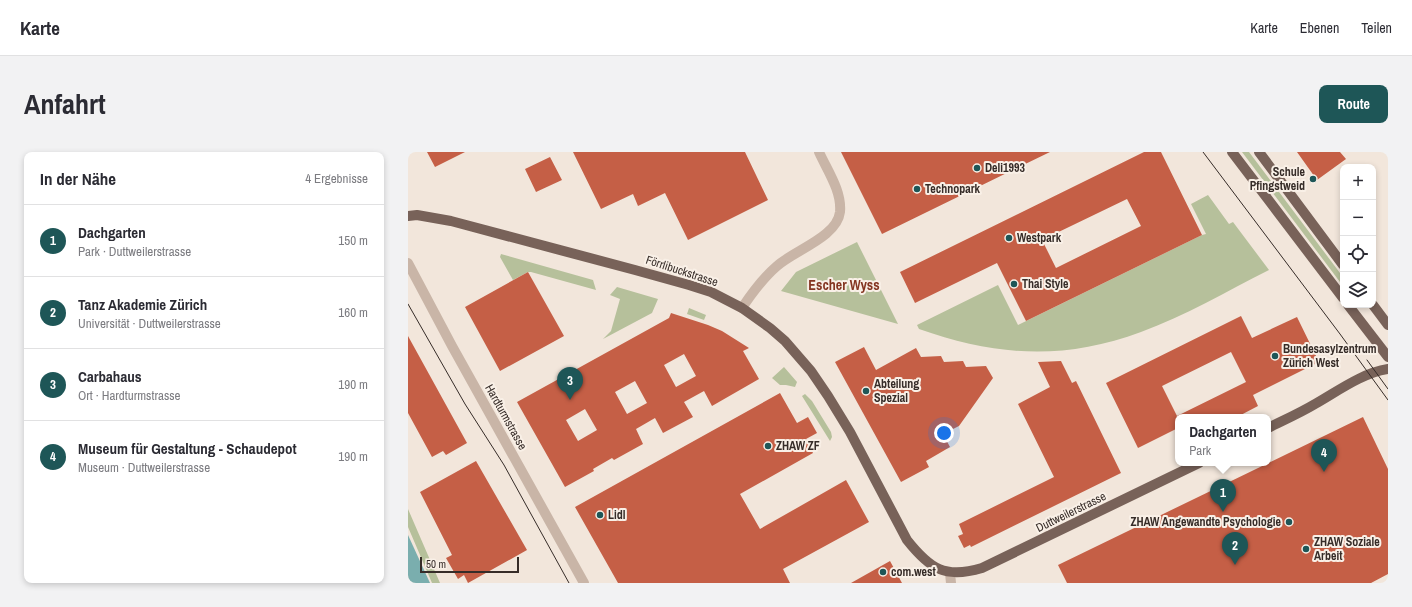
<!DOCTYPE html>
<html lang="de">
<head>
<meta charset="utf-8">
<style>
  :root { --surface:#fff; --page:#f2f2f3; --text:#2b2b33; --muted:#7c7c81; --line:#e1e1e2; --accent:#1e5657 }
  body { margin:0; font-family:"Archivo Narrow",sans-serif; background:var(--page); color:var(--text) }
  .controls { position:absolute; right:12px; top:12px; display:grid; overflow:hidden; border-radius:8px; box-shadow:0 2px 6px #0003 }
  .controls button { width:36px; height:36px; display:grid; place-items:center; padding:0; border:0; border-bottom:1px solid var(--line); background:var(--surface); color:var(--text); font:20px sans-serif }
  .scale { position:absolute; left:12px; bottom:10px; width:99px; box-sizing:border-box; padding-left:4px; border:2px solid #362c28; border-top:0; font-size:11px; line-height:14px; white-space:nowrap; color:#362c28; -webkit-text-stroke:3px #f9f0e7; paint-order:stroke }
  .you { position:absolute; left:536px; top:281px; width:14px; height:14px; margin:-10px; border:3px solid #fff; border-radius:50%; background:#1a73e8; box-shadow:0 0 0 6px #1a73e833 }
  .badge { display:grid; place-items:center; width:26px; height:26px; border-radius:50%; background:var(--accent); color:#fff; font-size:13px; font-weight:700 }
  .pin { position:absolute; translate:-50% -33px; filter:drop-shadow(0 1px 2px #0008) }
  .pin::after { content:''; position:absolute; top:21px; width:14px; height:12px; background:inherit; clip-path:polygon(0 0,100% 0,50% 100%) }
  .popup { position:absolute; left:767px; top:262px; width:96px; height:52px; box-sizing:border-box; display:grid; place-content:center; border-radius:8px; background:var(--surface); filter:drop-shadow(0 1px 3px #0005); font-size:13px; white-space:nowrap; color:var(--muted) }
  .popup b { font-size:15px; color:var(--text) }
  .popup::after { content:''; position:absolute; left:50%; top:100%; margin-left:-8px; border:8px solid transparent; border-top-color:var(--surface) }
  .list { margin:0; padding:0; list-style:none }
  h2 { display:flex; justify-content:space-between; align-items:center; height:52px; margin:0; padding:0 16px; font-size:17px }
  h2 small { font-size:13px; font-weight:400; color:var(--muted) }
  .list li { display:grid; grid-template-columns:26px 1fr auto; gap:12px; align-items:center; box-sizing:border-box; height:72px; padding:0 16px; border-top:1px solid var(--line) }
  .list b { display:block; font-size:15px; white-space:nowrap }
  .list p { margin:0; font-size:13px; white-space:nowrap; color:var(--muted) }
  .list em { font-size:13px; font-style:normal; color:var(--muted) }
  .icon { flex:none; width:22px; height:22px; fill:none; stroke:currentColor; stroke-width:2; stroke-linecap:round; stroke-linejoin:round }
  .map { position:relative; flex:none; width:980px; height:431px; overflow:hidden; border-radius:8px }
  header { display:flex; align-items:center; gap:24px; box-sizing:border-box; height:56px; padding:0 20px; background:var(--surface); border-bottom:1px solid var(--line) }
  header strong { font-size:19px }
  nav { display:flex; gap:22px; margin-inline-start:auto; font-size:14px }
  .intro { display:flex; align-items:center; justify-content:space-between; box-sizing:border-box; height:96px; padding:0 24px }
  h1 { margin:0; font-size:28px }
  .button { padding:10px 18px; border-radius:8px; background:var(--accent); color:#fff; font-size:14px; font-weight:700 }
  main { display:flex; gap:24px; padding:0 24px }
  aside { flex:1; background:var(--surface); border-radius:8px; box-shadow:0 2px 6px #0003 }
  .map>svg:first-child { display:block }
  .green { fill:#b6c09b }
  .water { fill:#7aaeae }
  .building { fill:#c55f46; fill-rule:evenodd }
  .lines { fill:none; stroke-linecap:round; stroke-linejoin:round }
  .minor { stroke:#c9b5a7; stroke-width:10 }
  .primary { stroke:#786259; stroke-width:10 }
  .tram { stroke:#362c28; stroke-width:1 }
  .poi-dot { fill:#1e5657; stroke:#f9f0e7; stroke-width:1.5 }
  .labels { text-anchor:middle; stroke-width:4; stroke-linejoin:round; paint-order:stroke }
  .poi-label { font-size:12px; font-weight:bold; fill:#362c28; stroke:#f9f0e7; text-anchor:start }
  .street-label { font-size:12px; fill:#362c28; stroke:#f9f0e7 }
  .quarter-label { font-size:14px; font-weight:bold; fill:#843521; stroke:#f9f0e7 }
</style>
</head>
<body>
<header>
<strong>Karte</strong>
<nav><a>Karte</a><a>Ebenen</a><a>Teilen</a></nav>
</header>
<div class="intro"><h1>Anfahrt</h1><a class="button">Route</a></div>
<main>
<aside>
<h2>In der Nähe<small>4 Ergebnisse</small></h2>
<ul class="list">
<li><span class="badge">1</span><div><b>Dachgarten</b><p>Park · Duttweilerstrasse</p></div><em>150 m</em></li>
<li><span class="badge">2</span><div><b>Tanz Akademie Zürich</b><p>Universität · Duttweilerstrasse</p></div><em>160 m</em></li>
<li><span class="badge">3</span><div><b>Carbahaus</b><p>Ort · Hardturmstrasse</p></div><em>190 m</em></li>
<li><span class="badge">4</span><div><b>Museum für Gestaltung - Schaudepot</b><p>Museum · Duttweilerstrasse</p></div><em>190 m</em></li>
</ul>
</aside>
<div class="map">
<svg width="980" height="431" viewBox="0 0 980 431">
  <rect width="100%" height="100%" fill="#f2e6db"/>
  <path class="green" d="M 834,0 L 841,0 L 935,125 L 935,134 Z
    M 800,43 L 821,72 L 825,70 L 861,118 C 819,139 777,164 733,180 C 655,209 588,204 511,177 L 509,173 L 590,133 L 610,173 L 794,83 L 798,82 L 783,52 Z
    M 449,90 L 490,172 L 373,139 L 388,120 Z
    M 93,102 L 185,128 L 188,138 L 123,120 L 120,120 L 105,128 L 92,105 Z
    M 209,135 L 250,147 L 244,161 L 195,187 L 203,179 L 212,147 L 202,143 Z
    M 281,156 L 298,163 L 296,168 L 279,162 Z
    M 376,215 L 389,230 L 387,235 L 378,233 L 372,233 L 364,226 Z
    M 397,242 L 404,249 L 423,280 L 424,285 L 422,289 L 394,244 Z
    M 0,357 L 32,431 L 24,431 L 0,375 Z"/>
  <path class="water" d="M 0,383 L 22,431 L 0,431 Z"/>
  <path class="building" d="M 19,0 L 57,0 L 27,15 Z
    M 165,0 L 337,0 L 360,48 L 280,88 L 257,41 L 230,54 L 225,42 L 193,57 Z
    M 433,0 L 642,0 L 474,82 Z
    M 736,0 L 753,0 L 794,83 L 618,169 L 589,111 L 507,151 L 492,120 ZM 719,47 L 733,74 L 648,116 L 634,88 Z
    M 889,0 L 932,0 L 938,7 L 909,28 Z
    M 142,5 L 154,28 L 128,40 L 117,17 Z
    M 120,120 L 156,184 L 92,219 L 57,155 Z
    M 263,161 L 300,173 L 314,179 L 341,196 L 335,199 L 351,227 L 304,254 L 296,239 L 276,250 L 285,265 L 255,281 L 247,266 L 228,277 L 235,292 L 206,308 L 204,306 L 185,317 L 186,319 L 157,335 L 109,250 L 261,166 ZM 276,202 L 288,224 L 268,235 L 256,213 ZM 227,229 L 239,251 L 219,262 L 207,240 ZM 177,257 L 189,278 L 170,289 L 158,268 Z
    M 833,164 L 844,186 L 889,165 L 911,210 L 845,243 L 850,254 L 829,265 L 769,265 L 770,276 L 730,296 L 698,231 ZM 823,200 L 838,230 L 769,264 L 754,234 Z
    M 0,184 L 59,291 L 38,303 L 35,299 L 24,305 L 0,261 Z
    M 456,195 L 468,218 L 508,196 L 513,205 L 533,204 L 536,210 L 555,209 L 558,215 L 578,214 L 585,226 L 551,274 L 535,282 L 542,295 L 518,309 L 521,315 L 493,330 L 427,210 Z
    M 653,209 L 664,231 L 668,229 L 713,321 L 563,395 L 562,393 L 556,396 L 550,384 L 555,382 L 551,372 L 646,325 L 610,252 L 642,235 L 630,210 Z
    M 372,241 L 389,271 L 400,265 L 409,281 L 398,287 L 405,301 L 332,342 L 352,377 L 438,328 L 461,370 L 375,417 L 382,431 L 210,431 L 167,355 Z
    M 955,265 L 980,317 L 980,422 L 963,431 L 659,431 L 650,413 Z
    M 68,309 L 119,398 L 60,431 L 56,423 L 50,427 L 38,406 L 44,403 L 12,340 Z
    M 482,409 L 494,431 L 443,431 Z"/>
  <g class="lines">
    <path class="minor" d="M 0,111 L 44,194 L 176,431
      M 334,156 C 344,141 355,126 369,114 C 387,98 429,85 432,60 C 434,39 419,18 411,0
      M 542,421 L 543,431"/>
    <path class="primary" d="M 824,0 L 935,146
      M 851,0 L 935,113
      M 0,64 L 9,63 L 43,69 L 227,118 L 281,133 L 303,140 L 334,156 L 362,176 L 377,189 L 403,219 L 420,244 L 442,280 L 499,388 C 522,417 537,427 574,416 L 791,311
      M 940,153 L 980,205
      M 965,153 L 980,173
      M 860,276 C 876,268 892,261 907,252 C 930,239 954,221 980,217"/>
    <path class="tram" d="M 795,0 L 932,182 L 980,248
      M 0,152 L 57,252 L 96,313 L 161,431
      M 959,208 L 980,237"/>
  </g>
  <g class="poi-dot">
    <circle cx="569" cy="16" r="4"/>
    <circle cx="905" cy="27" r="4"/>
    <circle cx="509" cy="37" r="4"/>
    <circle cx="601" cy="86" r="4"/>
    <circle cx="606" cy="132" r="4"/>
    <circle cx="867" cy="204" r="4"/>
    <circle cx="458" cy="239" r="4"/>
    <circle cx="360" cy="294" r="4"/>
    <circle cx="192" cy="363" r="4"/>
    <circle cx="881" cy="370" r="4"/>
    <circle cx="898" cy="397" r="4"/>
    <circle cx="475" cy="420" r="4"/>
  </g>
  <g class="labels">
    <g class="poi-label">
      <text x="577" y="20">Deli1993</text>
      <text x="897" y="24" text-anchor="end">Schule<tspan x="897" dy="14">Pfingstweid</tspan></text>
      <text x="517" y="41">Technopark</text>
      <text x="609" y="90">Westpark</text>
      <text x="614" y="136">Thai Style</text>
      <text x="875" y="201">Bundesasylzentrum<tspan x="875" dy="14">Zürich West</tspan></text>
      <text x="466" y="236">Abteilung<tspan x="466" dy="14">Spezial</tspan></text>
      <text x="368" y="298">ZHAW ZF</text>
      <text x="200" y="367">Lidl</text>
      <text x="873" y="374" text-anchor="end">ZHAW Angewandte Psychologie</text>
      <text x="906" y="394">ZHAW Soziale<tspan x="906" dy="14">Arbeit</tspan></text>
      <text x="483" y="424">com.west</text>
    </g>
    <g class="street-label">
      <text transform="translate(274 119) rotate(18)" y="4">Förrlibuckstrasse</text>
      <text transform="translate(98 265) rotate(61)" y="4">Hardturmstrasse</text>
      <text transform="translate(663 360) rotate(-26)" y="4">Duttweilerstrasse</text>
    </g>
    <g class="quarter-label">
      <text x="436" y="138">Escher Wyss</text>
    </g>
  </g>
</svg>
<div class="controls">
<button>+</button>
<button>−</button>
<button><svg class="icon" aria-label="locate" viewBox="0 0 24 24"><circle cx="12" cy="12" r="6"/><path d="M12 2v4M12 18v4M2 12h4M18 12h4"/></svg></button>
<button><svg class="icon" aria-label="layers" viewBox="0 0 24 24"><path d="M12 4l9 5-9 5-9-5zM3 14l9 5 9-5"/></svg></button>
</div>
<div class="scale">50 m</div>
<div class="you"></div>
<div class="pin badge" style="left:815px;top:360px">1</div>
<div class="popup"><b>Dachgarten</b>Park</div>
<div class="pin badge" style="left:827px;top:413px">2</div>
<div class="pin badge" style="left:162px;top:248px">3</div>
<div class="pin badge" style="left:916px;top:320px">4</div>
</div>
</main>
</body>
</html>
